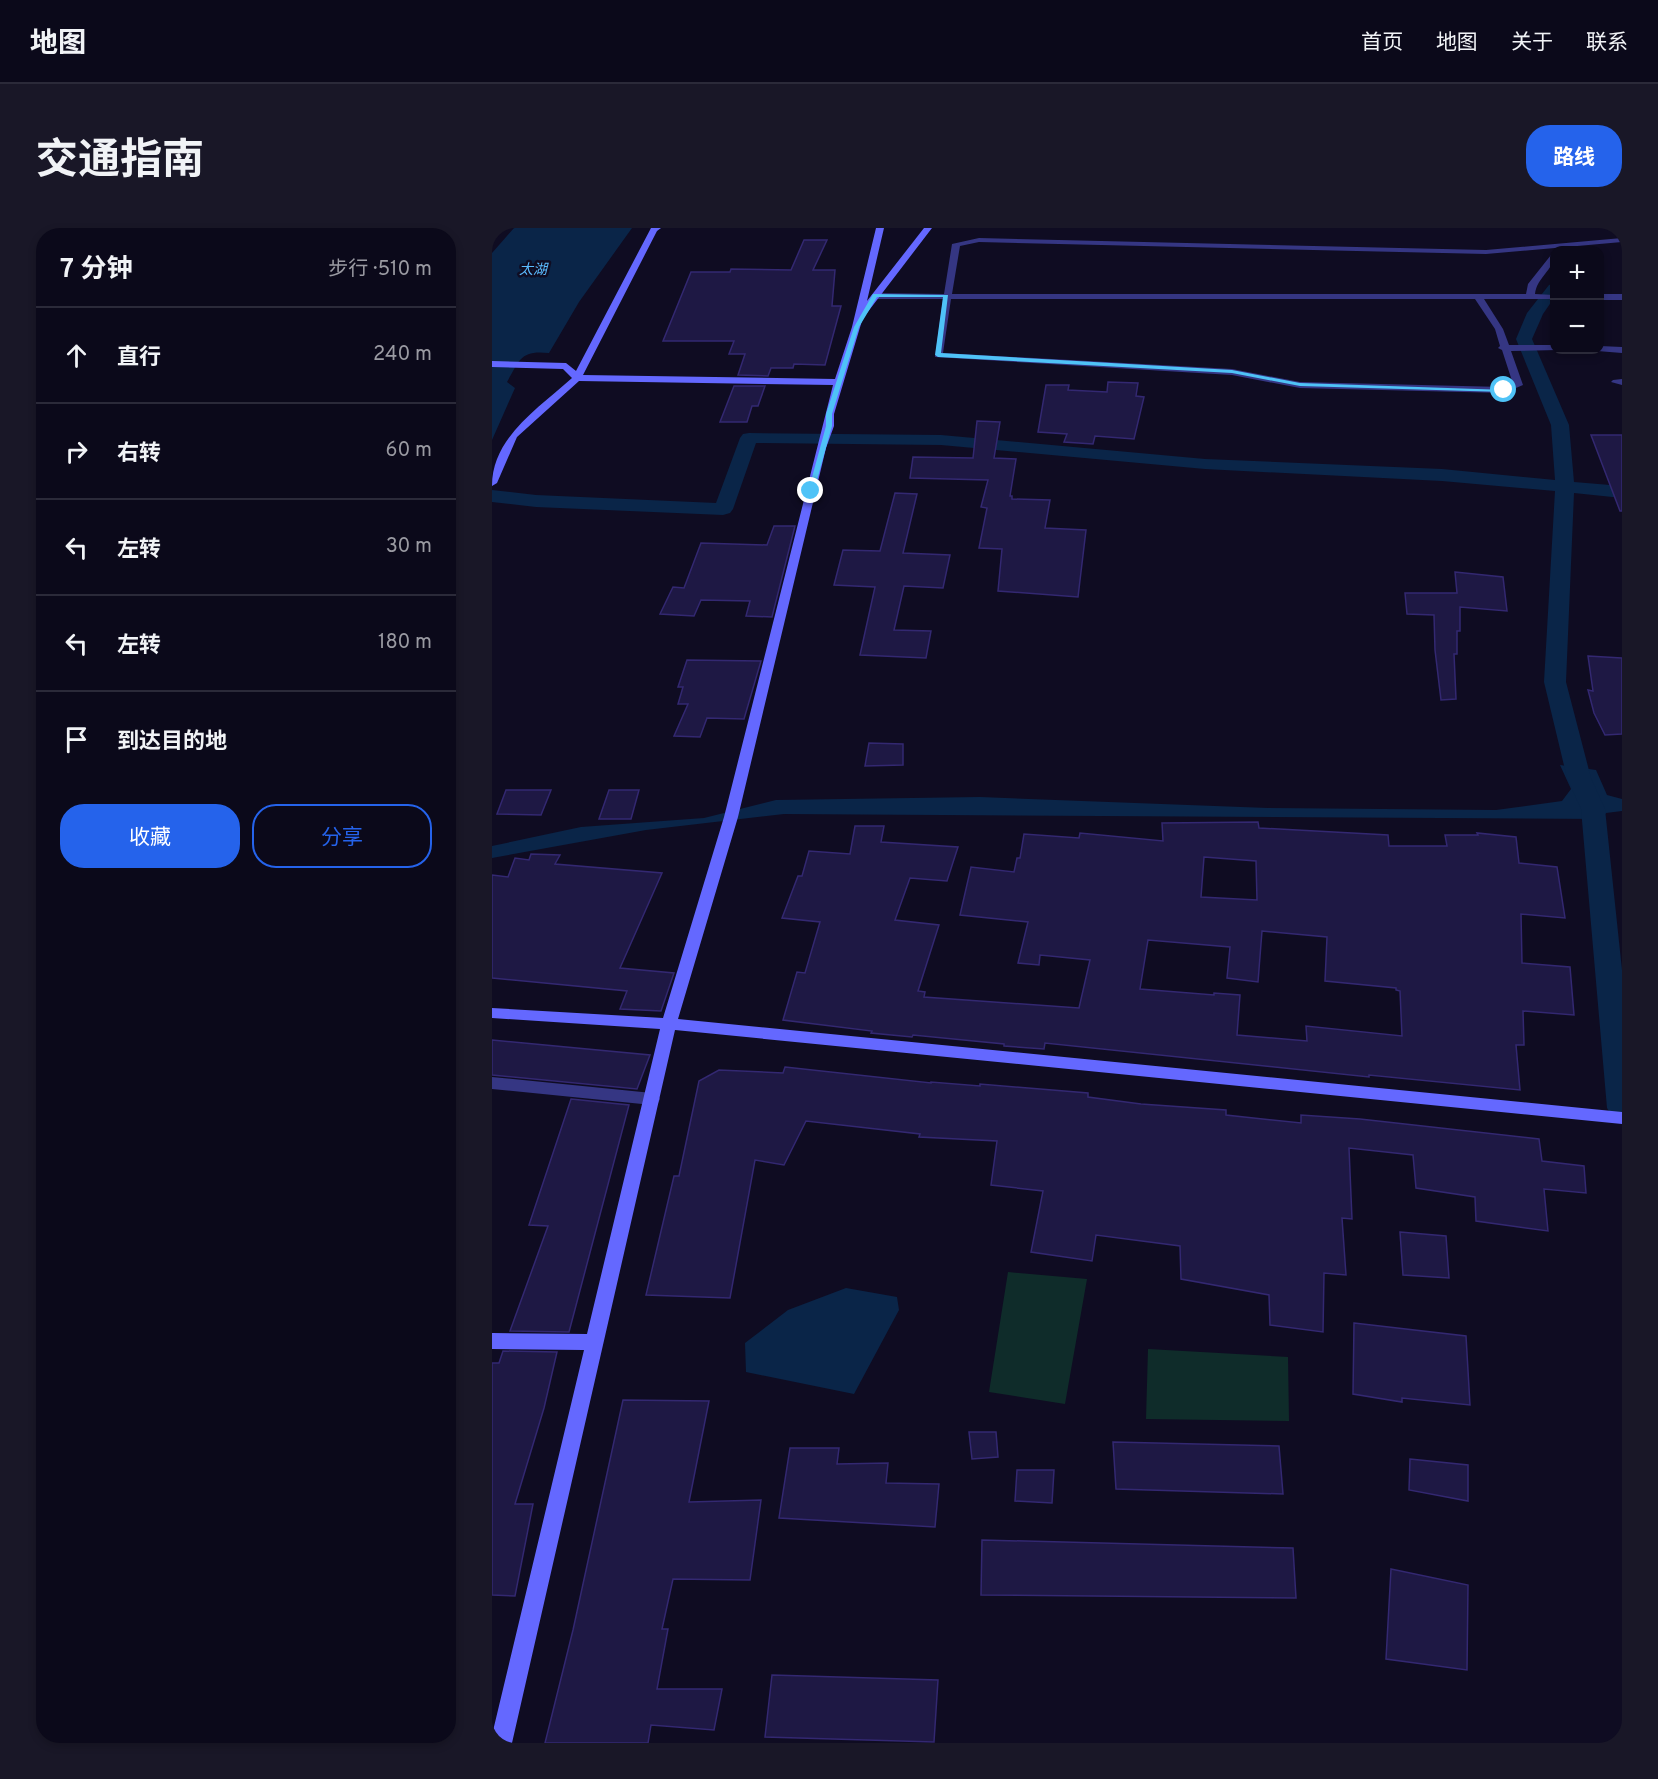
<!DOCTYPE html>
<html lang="zh">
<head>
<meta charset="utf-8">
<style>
  :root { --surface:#0b091a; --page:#191727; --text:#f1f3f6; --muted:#9a9aa2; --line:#2b2a39; --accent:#2563eb }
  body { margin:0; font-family:Overpass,"Noto Sans SC",sans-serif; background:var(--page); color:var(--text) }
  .controls { position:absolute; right:18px; top:18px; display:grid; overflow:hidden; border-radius:12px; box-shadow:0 3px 9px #0003 }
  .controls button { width:54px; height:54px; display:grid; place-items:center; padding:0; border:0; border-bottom:2px solid var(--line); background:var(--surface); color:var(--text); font:30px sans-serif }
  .stop { position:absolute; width:18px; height:18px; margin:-14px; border:4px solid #4fc3f7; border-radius:50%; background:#fff }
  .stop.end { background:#4fc3f7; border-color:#fff; box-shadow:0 2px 6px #0008 }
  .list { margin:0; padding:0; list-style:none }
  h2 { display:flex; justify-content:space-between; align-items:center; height:78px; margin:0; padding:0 24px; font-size:26px }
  h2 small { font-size:20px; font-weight:400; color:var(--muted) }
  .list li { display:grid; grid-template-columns:39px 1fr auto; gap:18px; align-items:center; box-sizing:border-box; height:96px; padding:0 24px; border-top:2px solid var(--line) }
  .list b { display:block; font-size:22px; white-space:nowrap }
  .list em { font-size:20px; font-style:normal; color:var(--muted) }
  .actions { display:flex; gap:12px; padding:18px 24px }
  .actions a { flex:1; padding:14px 0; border:2px solid var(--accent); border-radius:24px; text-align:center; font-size:21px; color:var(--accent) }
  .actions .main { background:var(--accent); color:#fff }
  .icon { flex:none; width:33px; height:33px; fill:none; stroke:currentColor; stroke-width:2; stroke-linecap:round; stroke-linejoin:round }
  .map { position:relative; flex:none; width:1130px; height:1515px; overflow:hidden; border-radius:24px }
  header { display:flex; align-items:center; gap:36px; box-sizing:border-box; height:84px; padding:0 30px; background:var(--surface); border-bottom:2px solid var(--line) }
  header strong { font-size:28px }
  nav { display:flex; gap:33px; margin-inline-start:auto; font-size:21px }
  .intro { display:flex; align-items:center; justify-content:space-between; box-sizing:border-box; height:144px; padding:0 36px }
  h1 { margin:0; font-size:42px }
  .button { padding:15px 27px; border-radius:24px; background:var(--accent); color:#fff; font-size:21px; font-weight:700 }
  main { display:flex; gap:36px; padding:0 36px }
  aside { flex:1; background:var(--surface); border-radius:24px; box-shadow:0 3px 9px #0003 }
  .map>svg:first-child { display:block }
  .green { fill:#0f2c2a }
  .water { fill:#0a2548 }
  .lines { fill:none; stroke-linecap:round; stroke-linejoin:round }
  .canal { fill:#0a2548; fill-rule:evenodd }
  .building { fill:#1e1844; stroke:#332871; stroke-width:1.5; fill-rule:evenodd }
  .street { fill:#353683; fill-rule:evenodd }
  .secondary { fill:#6468ff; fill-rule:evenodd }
  .route { fill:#4fc3f7 }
  .labels { text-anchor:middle; stroke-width:5; stroke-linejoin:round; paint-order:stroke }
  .far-water-label { font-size:14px; font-style:italic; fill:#5bbbff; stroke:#0f0c22 }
</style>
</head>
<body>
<header>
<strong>地图</strong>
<nav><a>首页</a><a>地图</a><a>关于</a><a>联系</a></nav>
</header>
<div class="intro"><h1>交通指南</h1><a class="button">路线</a></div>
<main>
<aside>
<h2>7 分钟<small>步行 · 510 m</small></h2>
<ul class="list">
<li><svg class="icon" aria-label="ahead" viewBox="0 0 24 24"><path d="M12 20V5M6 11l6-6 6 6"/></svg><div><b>直行</b></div><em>240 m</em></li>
<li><svg class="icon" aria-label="right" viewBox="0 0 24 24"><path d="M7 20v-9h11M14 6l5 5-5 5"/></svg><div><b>右转</b></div><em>60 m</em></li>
<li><svg class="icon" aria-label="left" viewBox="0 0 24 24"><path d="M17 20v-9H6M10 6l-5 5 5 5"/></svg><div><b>左转</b></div><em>30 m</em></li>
<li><svg class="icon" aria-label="left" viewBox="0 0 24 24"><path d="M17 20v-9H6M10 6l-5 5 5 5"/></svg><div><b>左转</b></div><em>180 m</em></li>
<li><svg class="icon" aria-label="arrive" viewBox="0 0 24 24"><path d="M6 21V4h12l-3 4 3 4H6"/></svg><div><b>到达目的地</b></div></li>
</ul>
<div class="actions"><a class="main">收藏</a><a>分享</a></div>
</aside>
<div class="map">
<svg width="1130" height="1515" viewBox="0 0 1130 1515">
  <rect width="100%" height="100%" fill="#0f0c22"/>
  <path class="green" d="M 516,1044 L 595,1051 L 573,1176 L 497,1164 Z
    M 656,1121 L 796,1129 L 797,1193 L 654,1191 Z"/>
  <path class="water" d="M 22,0 L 140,0 L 87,74 L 57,125 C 29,122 28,131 15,154 L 23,160 L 0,212 L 0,25 Z
    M 1068,537 L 1104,542 L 1115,567 L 1130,571 L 1130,583 L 1114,585 L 1110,591 L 292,586 L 154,602 L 0,630 L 0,618 L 89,599 L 212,590 L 284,572 L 488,569 L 776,580 L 1004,582 L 1070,573 L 1079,561 Z
    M 354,1060 L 405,1069 L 407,1082 L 362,1166 L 254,1144 L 253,1115 L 296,1082 Z"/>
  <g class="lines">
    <path class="canal" d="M 1062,55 L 1062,70 L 1051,86 L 1040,111 L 1077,197 L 1082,254 L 1130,258 L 1130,270 L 1082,265 L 1074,454 L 1099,550 L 1113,581 L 1130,742 L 1130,891 L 1120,888 L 1115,880 L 1089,581 L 1075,550 L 1052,454 L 1063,263 L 950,253 L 713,241 L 449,217 L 264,215 L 241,281 L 238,285 L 231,287 L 44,279 L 0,274 L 0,262 L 44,267 L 224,275 L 248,210 L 251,206 L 257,205 L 449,207 L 713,231 L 950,241 L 1063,252 L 1059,197 L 1024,111 L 1035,85 L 1057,57 Z"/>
  </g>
  <path class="building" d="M 312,12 L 335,12 L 321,42 L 343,42 L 340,78 L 349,78 L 333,137 L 302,136 L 301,140 L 279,140 L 276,148 L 246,147 L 253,126 L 237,126 L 242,113 L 171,113 L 199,44 L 238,44 L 239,41 L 299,42 Z
    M 616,154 L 646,155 L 644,168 L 652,169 L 642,211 L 603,208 L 601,216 L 572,214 L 575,206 L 546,204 L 554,157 L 577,157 L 576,162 L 615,164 Z
    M 242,158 L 273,158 L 266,178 L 260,178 L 255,194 L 228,194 Z
    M 485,193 L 508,194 L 502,230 L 524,231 L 518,268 L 520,268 L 520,271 L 558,272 L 553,300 L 594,302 L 586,369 L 506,363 L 510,321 L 487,320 L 495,280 L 489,279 L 496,252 L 418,250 L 421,229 L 481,230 Z
    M 1099,207 L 1130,207 L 1130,283 L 1128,283 Z
    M 403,265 L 425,266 L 411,325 L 458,327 L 451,360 L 412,358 L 402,402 L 439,403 L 434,430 L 368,427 L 383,359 L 342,357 L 351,322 L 388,323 Z
    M 282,298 L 303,298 L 280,389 L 254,388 L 258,373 L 209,372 L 202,388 L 168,386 L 181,359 L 192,360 L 209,315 L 275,317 Z
    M 963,344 L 1011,349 L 1015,383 L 968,379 L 968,403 L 965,403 L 965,426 L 962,426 L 964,471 L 949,472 L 943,422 L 942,387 L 915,386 L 913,365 L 965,365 Z
    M 1096,428 L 1130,430 L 1130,506 L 1113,507 L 1102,485 L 1096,462 L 1101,463 Z
    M 195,432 L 269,433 L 252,491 L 215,490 L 208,509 L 182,508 L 196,476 L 186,476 L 191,459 L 186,459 Z
    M 377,515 L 411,516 L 411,537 L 373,538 Z
    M 14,562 L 59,562 L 49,587 L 5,586 Z
    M 117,562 L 147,562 L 139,591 L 107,591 Z
    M 766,594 L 767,600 L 896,607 L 897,618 L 955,618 L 953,607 L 986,607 L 985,605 L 1024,609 L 1027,635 L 1065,639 L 1073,690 L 1029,686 L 1030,735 L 1078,739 L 1082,787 L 1031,783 L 1032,817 L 1024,817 L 1028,862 L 877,847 L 877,849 L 553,815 L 552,821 L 512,818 L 512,816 L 421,807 L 420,809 L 379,805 L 380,803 L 291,792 L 305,744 L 313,745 L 328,694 L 290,690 L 306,648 L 310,648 L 317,623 L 358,626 L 363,598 L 392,598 L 389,614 L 466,619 L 455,653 L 418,650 L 403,692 L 447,697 L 426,763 L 433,764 L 432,769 L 587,780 L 598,732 L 548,727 L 547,737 L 526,735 L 536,694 L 468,687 L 479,639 L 522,644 L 525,630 L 528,630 L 532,606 L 587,610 L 588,605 L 671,613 L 670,595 ZM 712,629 L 764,633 L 765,672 L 709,669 ZM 770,703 L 835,709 L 833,753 L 904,760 L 904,762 L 908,763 L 910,808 L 814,798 L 815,813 L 745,807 L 748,767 L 722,765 L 722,767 L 648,761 L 656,712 L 738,719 L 735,750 L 766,754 Z
    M 39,626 L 68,627 L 63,636 L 170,645 L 128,740 L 182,745 L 169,783 L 128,781 L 135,763 L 0,750 L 0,647 L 16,649 L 23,630 L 37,632 Z
    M 0,812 L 158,827 L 145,861 L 0,847 Z
    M 293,839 L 439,855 L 439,854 L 488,858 L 488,856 L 596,865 L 596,869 L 649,876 L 734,882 L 734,887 L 809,895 L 809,887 L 868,891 L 1047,911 L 1050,933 L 1092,938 L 1094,965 L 1052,961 L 1056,1003 L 984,993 L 983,969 L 924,960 L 921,927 L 857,920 L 860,991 L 850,990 L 854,1047 L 832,1045 L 831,1104 L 778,1097 L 777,1067 L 689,1051 L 688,1018 L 604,1007 L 600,1033 L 539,1024 L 551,963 L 499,957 L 505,913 L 427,909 L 428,906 L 314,893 L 292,937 L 263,932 L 238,1070 L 154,1067 L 182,948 L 187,948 L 207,853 L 227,842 L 291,845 Z
    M 79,871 L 137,877 L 77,1104 L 18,1103 L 56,998 L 37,997 Z
    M 908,1004 L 954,1008 L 957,1050 L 911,1047 Z
    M 862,1095 L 974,1108 L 978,1177 L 910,1170 L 910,1174 L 861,1166 Z
    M 11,1123 L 65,1124 L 52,1180 L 23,1276 L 41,1276 L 23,1368 L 0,1367 L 0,1135 L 7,1135 Z
    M 131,1172 L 217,1173 L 197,1274 L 269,1272 L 258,1352 L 181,1351 L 170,1401 L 176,1401 L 165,1461 L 230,1461 L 222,1502 L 159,1497 L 156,1515 L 53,1515 L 81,1402 Z
    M 477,1204 L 504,1204 L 506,1229 L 480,1231 Z
    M 621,1214 L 787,1218 L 791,1266 L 624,1261 Z
    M 298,1220 L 347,1220 L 345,1236 L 396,1235 L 394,1255 L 447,1256 L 443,1299 L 287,1290 Z
    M 918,1231 L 976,1237 L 976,1273 L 917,1262 Z
    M 525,1242 L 562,1242 L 560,1275 L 523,1273 Z
    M 490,1312 L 801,1320 L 804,1370 L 489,1367 Z
    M 899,1341 L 976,1357 L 975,1442 L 894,1431 Z
    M 280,1447 L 446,1452 L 442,1514 L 273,1509 Z"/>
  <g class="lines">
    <path class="street" d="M 487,10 L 994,22 L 1130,10 L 1130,14 L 994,26 L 487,14 L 468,18 L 460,66 L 1034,66 L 1036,56 L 1059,27 L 1062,27 C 1062,42 1045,49 1043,66 L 1062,67 L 1062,71 L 992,71 L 1011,101 L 1017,117 L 1062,117 L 1062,122 L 1066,122 L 1019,123 L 1031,157 L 1012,165 L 808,160 L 740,147 L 443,129 L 451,71 L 383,71 L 379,68 L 383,65 L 452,66 L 460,16 ZM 459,71 L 983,71 L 1003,101 L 1008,118 L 1006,120 L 1010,122 L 1021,156 L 1011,159 L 808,154 L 740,141 L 451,125 Z
      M 1108,66 L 1130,66 L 1130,72 L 1108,72 Z
      M 1108,118 L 1130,119 L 1130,125 L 1105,123 Z
      M 1130,151 L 1130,157 L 1119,154 L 1121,152 Z
      M 0,849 L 160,865 L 166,867 L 168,871 L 166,875 L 160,877 L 0,861 Z"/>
    <path class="secondary" d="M 159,0 L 169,0 L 165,3 L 91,147 L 343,151 L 360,99 L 384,0 L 392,0 L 375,73 L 432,0 L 440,0 L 375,85 L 372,86 L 342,186 L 342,198 L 334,220 L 246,589 L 186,791 L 1130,884 L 1130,896 L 183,802 L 20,1515 L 0,1515 L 0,1507 L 92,1122 L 0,1121 L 0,1105 L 95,1106 L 168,801 L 0,790 L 0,780 L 171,790 L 232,589 L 341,157 L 87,153 L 25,209 L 5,255 L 0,258 C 0,209 47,180 80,150 L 71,141 L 0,139 L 0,133 L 74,135 L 84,143 Z"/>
  </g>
  <path class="route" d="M 381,66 L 456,67 L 449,125 L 740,142 L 808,155 L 1015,162 L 1012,164 L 808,158 L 740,145 L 446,129 L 443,127 L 451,69 L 385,69 L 367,99 L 340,186 L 340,198 L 322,263 L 316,264 L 334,198 L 334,186 L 362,99 Z"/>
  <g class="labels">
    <g class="far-water-label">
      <text x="41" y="46">太湖</text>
    </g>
  </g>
</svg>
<div class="controls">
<button>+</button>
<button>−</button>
</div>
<div class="stop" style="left:1012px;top:162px"></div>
<div class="stop end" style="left:319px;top:263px"></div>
</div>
</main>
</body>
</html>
